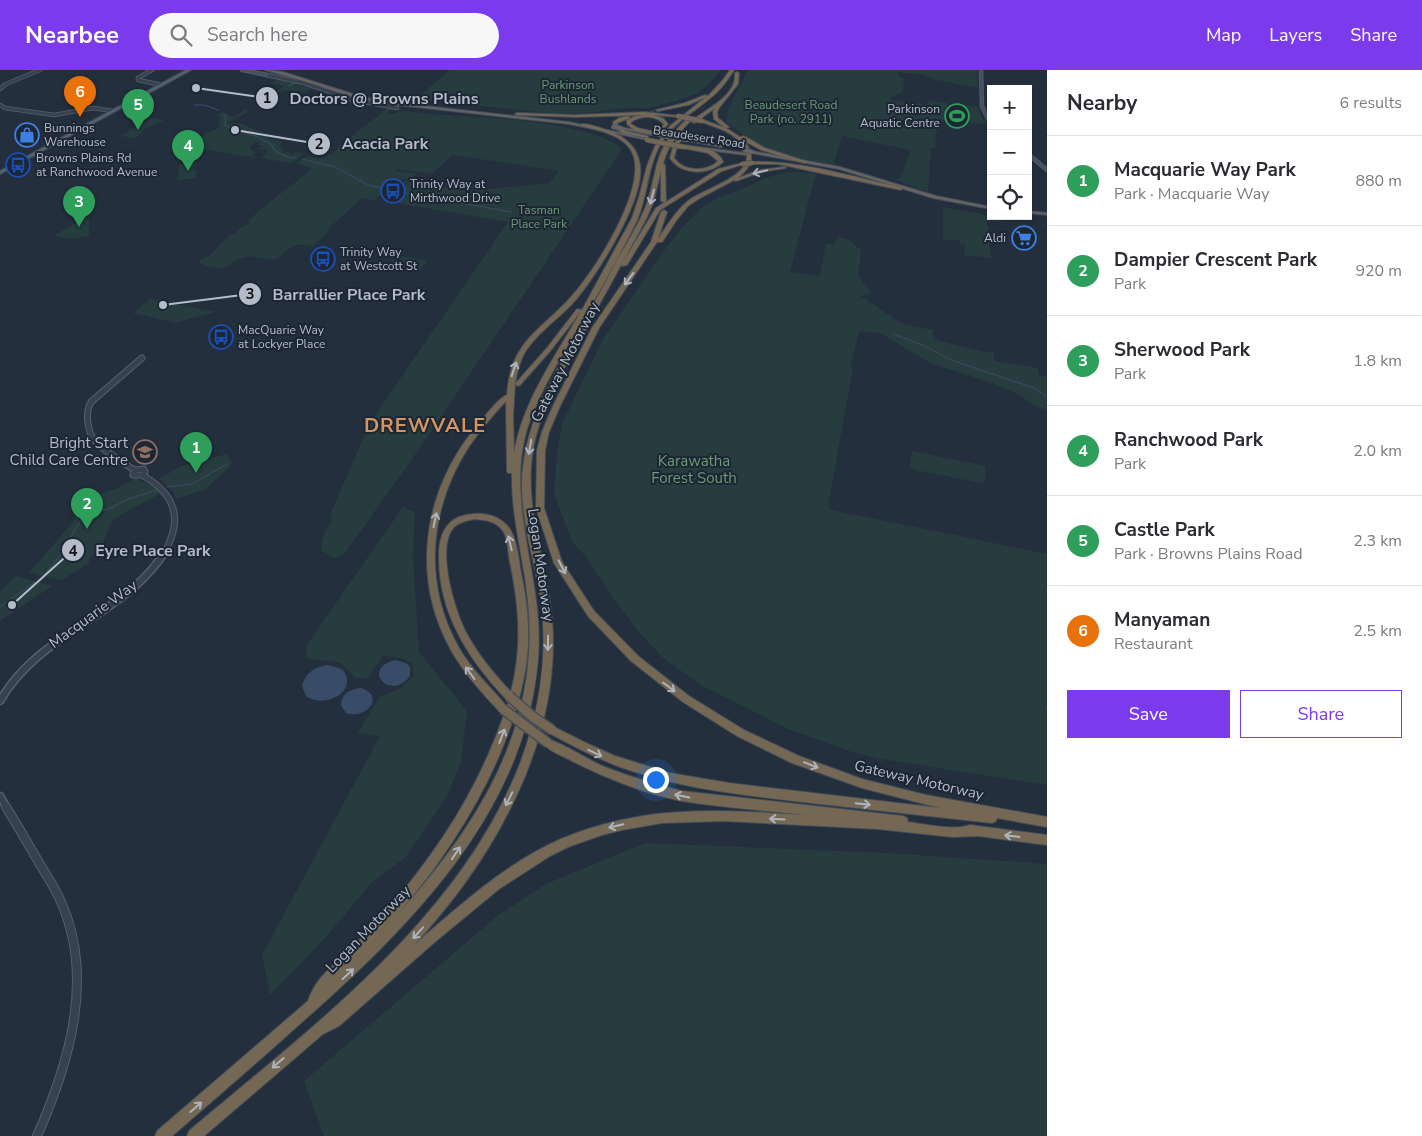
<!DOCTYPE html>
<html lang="en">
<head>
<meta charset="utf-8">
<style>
  :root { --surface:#fff; --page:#f7f7f7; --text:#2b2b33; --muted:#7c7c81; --line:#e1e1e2; --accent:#7c3aed }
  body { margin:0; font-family:"Nunito Sans",sans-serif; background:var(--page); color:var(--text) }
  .controls { position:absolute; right:15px; top:15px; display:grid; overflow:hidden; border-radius:0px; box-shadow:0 1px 4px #0004 }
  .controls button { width:45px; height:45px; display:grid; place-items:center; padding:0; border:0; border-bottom:1px solid var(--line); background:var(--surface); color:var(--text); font:25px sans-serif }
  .you { position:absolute; left:655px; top:709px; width:18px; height:18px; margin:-12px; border:4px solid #fff; border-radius:50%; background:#1a73e8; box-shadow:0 0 0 8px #1a73e833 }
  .badge { display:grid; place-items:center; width:32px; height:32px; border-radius:50%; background:var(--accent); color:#fff; font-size:16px; font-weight:700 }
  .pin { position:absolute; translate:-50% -41px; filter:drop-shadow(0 1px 2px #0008) }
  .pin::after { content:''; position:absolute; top:26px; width:18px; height:15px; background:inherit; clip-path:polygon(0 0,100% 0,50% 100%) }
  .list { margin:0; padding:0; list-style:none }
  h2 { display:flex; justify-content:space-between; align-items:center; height:65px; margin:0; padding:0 20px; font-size:21px }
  h2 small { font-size:16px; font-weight:400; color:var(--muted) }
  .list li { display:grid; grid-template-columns:32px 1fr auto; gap:15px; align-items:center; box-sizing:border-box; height:90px; padding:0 20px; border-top:1px solid var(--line) }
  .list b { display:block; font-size:19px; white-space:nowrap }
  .list p { margin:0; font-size:16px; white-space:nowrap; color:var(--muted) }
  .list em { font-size:16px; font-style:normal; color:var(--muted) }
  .actions { display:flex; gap:10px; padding:15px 20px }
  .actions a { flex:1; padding:11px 0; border:1px solid var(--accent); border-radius:0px; text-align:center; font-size:18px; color:var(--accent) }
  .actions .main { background:var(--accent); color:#fff }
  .icon { flex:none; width:28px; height:28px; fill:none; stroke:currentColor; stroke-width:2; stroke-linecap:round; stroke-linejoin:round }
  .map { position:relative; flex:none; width:1047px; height:1066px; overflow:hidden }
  header { display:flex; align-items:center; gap:30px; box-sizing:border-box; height:70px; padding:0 25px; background:var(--accent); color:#fff }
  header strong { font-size:24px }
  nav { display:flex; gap:28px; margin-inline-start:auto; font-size:18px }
  .search { width:350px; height:45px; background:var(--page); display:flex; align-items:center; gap:12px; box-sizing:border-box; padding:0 18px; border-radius:28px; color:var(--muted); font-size:19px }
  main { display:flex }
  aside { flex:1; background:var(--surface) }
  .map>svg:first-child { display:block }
  .green { fill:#263c3f }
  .water { fill:#394c67 }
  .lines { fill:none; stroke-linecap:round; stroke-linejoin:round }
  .stream { stroke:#394c67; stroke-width:1 }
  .motorway-tunnel { stroke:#3a4453; stroke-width:4.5; stroke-dasharray:4.5 2.5; stroke-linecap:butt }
  .tertiary-far3-casing { stroke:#565f6c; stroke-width:4.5 }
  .tertiary-far2-casing { stroke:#565f6c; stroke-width:7 }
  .tertiary-far1-casing { stroke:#565f6c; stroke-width:9 }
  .tertiary-casing { stroke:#565f6c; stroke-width:10 }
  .secondary-casing { stroke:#565f6c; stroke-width:4.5 }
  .primary-casing { stroke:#414a57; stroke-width:2 }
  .trunk-casing { stroke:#434c59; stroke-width:2 }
  .motorway-casing { stroke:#434c59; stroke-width:2 }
  .tertiary-far3 { stroke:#38414e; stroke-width:3 }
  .tertiary-far2 { stroke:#38414e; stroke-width:5 }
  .tertiary-far1 { stroke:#38414e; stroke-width:6 }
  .tertiary { stroke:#38414e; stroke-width:8 }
  .secondary { stroke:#465061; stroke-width:3 }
  .primary { fill:#56606e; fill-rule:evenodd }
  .trunk { fill:#656462; fill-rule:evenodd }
  .motorway { fill:#746855; fill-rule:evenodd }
  .trunk-bridge-casing { stroke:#434c59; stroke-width:5; stroke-linecap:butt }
  .motorway-bridge-far1-casing { stroke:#434c59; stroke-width:5.5; stroke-linecap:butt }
  .motorway-bridge-casing { stroke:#434c59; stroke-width:12; stroke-linecap:butt }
  .trunk-bridge { stroke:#656462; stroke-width:4 }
  .motorway-bridge-far1 { stroke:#746855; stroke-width:4.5 }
  .motorway-bridge { stroke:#746855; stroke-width:9 }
  .oneway { stroke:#aeb4bd }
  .labels { text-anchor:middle; stroke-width:4; stroke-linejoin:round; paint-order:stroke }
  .far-park-label { font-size:12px; fill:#6b9a76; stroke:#1d2633 }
  .far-poi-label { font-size:12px; fill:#b4bcc9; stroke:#1d2633; text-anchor:start }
  .far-street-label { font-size:12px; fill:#b4bcc9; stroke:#1d2633 }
  .street-label { font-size:15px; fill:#b4bcc9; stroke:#1d2633 }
  .poi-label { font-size:15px; fill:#b4bcc9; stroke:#1d2633; text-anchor:end }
  .park-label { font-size:15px; fill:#6b9a76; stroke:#1d2633 }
  .district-label { font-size:20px; font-weight:bold; letter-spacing:1px; fill:#d59563; stroke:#1d2633 }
  .leader { fill:none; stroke:#b4bcc9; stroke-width:2 }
  .callout-dot { fill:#b4bcc9; stroke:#1d2633; stroke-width:2 }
  .mark-label { font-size:15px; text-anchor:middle; font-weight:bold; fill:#111 }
  .callout-label { font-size:16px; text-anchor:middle; font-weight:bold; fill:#b4bcc9; stroke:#1d2633; stroke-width:4; stroke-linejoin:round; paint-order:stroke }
</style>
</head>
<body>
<header>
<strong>Nearbee</strong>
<div class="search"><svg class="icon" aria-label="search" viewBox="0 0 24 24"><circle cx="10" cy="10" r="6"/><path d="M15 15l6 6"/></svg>Search here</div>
<nav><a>Map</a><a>Layers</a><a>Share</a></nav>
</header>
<main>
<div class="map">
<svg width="1047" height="1066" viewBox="0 0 1047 1066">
  <rect width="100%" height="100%" fill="#242f3e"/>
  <path class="green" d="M 450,0 L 721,0 L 709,14 L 698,23 L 676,31 L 648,38 L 626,38 L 587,43 L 546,43 L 416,29 Z
    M 748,0 L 977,0 L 978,18 L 932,9 L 925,5 L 898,2 L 898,5 L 904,9 L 903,22 L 891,27 L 890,30 L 927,35 L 928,31 L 947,33 L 947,37 L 950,37 L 951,34 L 979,37 L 980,44 L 986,54 L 934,49 L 934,51 L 937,51 L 935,78 L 931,78 L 928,122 L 896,110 L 901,107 L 911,80 L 842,66 L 833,95 C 808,90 781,86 758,74 C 747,68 736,59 726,52 L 729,37 Z
    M 278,9 C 292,12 299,16 312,18 L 302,24 L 300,24 L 302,22 L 289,20 L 273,23 L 285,16 L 270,13 Z
    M 246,39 L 248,42 L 227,53 L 243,54 L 265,64 L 267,68 L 283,72 L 278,76 L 284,78 L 283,83 L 289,82 L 291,86 L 295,82 L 304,83 L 291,93 L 261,88 L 268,81 L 265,79 L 257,80 L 264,76 L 258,75 L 259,73 L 256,72 L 250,76 L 251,80 L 257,82 L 252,85 L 258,88 L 189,77 L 208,62 L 211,62 L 219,57 L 218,55 L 221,54 L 219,50 L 222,47 L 215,47 L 223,42 L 234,47 Z
    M 387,39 L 391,40 L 387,44 C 395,45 398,41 405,41 C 413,42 421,43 428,44 C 472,47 592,50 622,79 L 424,372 L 345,483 L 338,487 L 331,487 L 321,480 L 322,470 L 332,448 L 330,445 L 371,351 L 508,152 L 384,131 L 404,111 L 468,121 L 549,113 L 559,101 L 453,85 L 431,104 L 397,99 L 396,101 L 417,104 L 411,109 L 396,110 L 374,131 L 362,128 L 329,158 L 330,160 L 313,176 C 288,172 293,178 275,190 C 248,186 247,182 223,199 L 205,196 L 198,192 C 201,189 205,188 209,186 C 219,179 224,165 237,163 L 237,160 L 250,153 L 249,150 C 269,131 292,116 313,98 L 296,94 L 306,86 L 323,89 L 337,80 L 339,76 Z
    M 151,48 L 164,50 L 141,61 L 143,63 L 134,68 L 121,66 Z
    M 198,92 L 193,100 L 196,100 L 197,108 L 179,110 L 179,94 Z
    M 788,102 L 816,103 L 790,202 L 820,206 L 826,173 L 834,174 L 838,166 L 849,170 L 861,180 L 858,206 L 871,222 L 861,226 L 902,254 L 933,260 L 933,265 L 937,270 L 984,282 L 994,282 L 994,291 L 1038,298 L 1039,305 L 1047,307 L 1047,340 L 1035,336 L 1018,324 L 989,312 L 930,293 L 880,263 L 859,261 L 850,299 L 853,299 L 851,309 L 828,437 L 831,440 L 1047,484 L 1047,715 L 881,689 L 849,681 L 786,658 L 743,636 L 701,615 L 663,588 L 639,562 L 613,528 L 586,487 L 572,471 L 554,424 L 558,377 L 562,354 L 603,269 L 663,182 L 681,159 L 701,138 L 718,128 L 752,115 L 765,108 Z
    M 943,137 L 991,146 L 1008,153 L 987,151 L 991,188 L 964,185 L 965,174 L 960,173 L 960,170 L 943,170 Z
    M 84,147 L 89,147 L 89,166 L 70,169 L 54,166 Z
    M 399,186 L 425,190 L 427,192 L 419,201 L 415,202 L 388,197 L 390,192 Z
    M 150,229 L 215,242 L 175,253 L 133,243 Z
    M 912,381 L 985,396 L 986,410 L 981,413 L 915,400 L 909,396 Z
    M 227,384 L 232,393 L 231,396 L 204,420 L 176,429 L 173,421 L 159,409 L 181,396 Z
    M 135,408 L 155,417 L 160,424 L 113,449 L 100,479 L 89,489 L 89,493 L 62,510 L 45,507 L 29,502 C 44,487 56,470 71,455 C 74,451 75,445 79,442 C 90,433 91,439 98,424 L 116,419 Z
    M 403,437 L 415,442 L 413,487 L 419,582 L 467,641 L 461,693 L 446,728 L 405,788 L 372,812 L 326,867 L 270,925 L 262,885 L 380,666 L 358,663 L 379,627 L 402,618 L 413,606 L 412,594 L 402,588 L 383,586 L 368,608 L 355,608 L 341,593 L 305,588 L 308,573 Z
    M 16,506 L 52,516 L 0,551 L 0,522 Z
    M 645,773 L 887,783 L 1047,794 L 1047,1066 L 324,1066 L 304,1011 L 496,847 L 546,814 Z"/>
  <path class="water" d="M 395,590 L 406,593 L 410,597 L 410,606 C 391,632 360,599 395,590 Z
    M 326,595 L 332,596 L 343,600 C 359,623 323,639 306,626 L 302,616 C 305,603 314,598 326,595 Z
    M 361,618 C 385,625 368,650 346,643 L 341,635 C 342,623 350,619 361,618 Z"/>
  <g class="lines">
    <path class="stream" d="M 288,16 L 295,13
      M 194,35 L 205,35 L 218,40
      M 224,44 L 226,46 L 225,56 L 233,58
      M 235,59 L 258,67 L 271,74 L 274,80 L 287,87 L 297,88
      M 302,89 L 335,97 L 368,115 L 386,119
      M 395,121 L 511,142
      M 893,264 L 925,276 L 951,290 L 1034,318 L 1047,327
      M 167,417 L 192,414 L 227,394
      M 43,507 L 61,484 L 82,448 L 89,443 L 111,438 L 128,429 L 157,420
      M 0,537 L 35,512
      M 1045,637 L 1047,638"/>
    <path class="motorway-tunnel" d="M 643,44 L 658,42"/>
    <g class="tertiary-far3-casing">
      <path id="tertiary-far3" d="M 152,0 L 138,8 L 138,10 L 162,15
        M 267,5 L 304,13 L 353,30 L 397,38
        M 0,19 L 6,14 L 40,0
        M 0,35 L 5,38 L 54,45 L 93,38 L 113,41"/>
    </g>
    <g class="tertiary-far2-casing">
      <path id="tertiary-far2" d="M 134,400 C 123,392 103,381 95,371 C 87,361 85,342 91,332 L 142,288
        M 134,400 L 144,399 L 145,402 L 142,405
        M 134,400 L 133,405 L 142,405
        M 142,405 C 174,423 184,448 165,481"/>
    </g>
    <g class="tertiary-far1-casing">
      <path id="tertiary-far1" d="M 0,631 C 40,561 127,545 166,480
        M 0,726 L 7,738"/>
    </g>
    <g class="tertiary-casing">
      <path id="tertiary" d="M 6,737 C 18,756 29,776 41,796 C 48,808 56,819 61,832 C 95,908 69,994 37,1066"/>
    </g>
    <g class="secondary-casing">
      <path id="secondary" d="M 242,0 L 267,5
        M 981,0 L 982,36 L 991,55
        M 1028,84 L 1047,100"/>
    </g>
    <g class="primary-casing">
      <path id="primary" d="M 186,0 L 191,0 L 0,104 L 0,101 Z"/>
    </g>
    <g class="trunk-casing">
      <path id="trunk" d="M 265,0 L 283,2 L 353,24 L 380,31 L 569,52 L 650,69 L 648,70 L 569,54 L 380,33 L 350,26 L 294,8 Z
        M 620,57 L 652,63 L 654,64 L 652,65 L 621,59 Z
        M 687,69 L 721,75 L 723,76 L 721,77 L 688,71 L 686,70 Z
        M 684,75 L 745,83 L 747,84 L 745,85 L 685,77 L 684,77 Z
        M 752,81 L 840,97 L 936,126 L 991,137 L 991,139 L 933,128 L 839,99 L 751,83 L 750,82 Z
        M 1028,141 L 1047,143 L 1047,145 L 1028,143 Z"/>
    </g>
    <g class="motorway-casing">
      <path id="motorway" d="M 730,0 L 734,0 C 727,11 720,21 709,29 C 695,41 677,51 666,66 C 647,90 649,123 637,150 C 620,186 599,222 579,256 C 560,289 539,322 527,359 C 511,414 527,468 535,523 C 539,548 540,574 537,599 C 521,747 407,859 302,952 C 259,991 216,1028 172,1066 L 155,1066 L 157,1061 L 308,931 C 316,908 329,900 345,884 C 360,870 374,855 387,840 C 439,780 479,718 505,642 L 500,642 C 482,623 465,604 452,582 C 413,513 421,434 466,370 C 473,361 498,327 507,325 C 508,310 511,295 519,282 C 532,260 555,246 571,227 C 595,201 649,116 632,82 C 624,65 598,60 582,56 L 582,54 C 592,54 603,59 612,62 C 626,68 638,78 640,95 C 645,129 599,201 578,227 C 562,247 539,260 525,282 C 519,292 517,303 515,314 L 547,278 L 577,239 L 582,240 L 632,148 L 639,127 L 647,96 L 655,76 L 670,56 L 706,27 L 688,35 L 658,41 L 656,40 L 685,33 L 705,25 L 708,26 L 723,10 ZM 581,241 C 556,286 522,332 514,384 L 513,345 L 515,314 L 518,316 L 520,315 L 551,280 ZM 506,331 L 507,401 L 508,403 L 512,403 C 511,451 526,495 529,542 C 537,663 476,757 399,843 C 447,786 488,723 512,652 C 520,627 527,601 528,574 C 529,550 526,526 521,503 C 518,486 517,461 502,451 C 490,442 472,442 459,447 C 443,454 439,470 439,485 C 438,542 468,589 506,629 L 509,630 L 507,637 C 491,617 472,601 459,578 C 422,513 429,437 470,375 C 481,359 493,345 506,331 ZM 475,449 C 486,450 496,451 503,461 C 508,468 508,479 509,487 C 519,534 523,574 511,622 C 494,604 478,585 467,564 C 455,543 435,477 454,457 C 460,452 468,450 475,449 Z
        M 737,2 L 739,3 L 738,14 L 719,38 L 717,42 L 718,48 L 729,57 L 726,58 L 740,67 L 744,66 L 765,78 L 808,92 L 804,93 L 761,80 L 743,70 C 749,77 752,82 751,92 C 799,90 852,107 899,117 L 902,119 L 901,120 L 778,94 L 750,94 L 746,100 L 738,108 L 760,100 L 784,97 L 786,98 L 761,102 L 736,111 L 734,110 L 700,128 L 688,136 L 676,151 L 662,172 L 658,172 L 657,171 C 666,157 675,142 688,131 C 703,119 748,108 747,86 C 746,77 739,70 732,65 C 722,58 710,56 700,51 L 704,50 L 725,58 L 714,49 L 713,42 L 715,38 L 695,53 L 691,52 C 706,38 737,27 735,3 Z
        M 644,42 L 680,46 L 678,47 L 654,45 L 664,49 L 668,54 L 660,64 L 658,63 L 664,54 C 655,45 642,45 631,52 L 631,54 L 638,58 L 655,62 L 653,64 L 634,60 L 627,54 L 627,50 L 636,46 L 646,45 L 576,47 L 517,45 L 515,44 L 517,43 L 576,45 Z
        M 628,46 L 630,48 L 617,53 L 618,56 L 626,61 L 648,66 L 648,68 L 622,63 L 614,58 L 613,52 L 619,48 Z
        M 688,48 L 692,49 C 679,63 668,74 663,94 L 665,95 L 666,132 L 718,99 L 742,93 L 744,94 L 722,101 L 660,140 L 627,195 L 622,196 L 621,195 L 656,138 L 665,132 L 661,131 L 661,101 L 653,133 L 647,147 C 627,185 606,222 586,259 C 565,297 541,336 533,379 C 523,438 547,492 552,549 C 562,670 494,789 414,875 C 459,836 506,793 561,769 C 599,753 641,744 682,742 C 724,739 766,743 807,745 C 766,740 723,738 682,731 C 645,724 606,708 572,691 C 563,686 548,681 543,673 L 544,670 L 548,669 C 566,675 583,687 600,695 C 627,706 654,714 682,721 L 903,746 L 907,748 L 908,752 C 924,754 955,761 970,755 L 1047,765 L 1047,775 L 978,766 L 952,767 L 878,759 L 723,751 L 662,753 L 622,760 L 602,765 L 568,777 L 550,786 L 499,819 L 436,871 L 339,956 L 323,964 L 204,1066 L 187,1066 L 189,1061 C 313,956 462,847 521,691 C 540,639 549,581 540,526 C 534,489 522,452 522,414 C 523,358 550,311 577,264 C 591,239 604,215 617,190 C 626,175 636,159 643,143 C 653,123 653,100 662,80 C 668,67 678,58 688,48 Z
        M 682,61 L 686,62 L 677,77 L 674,88 C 684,102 707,102 718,91 L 708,83 L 682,78 L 682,76 L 684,76 C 697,77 719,78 723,92 C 708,106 681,105 670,88 L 673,77 Z
        M 664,140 L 667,142 L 657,172 L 599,258 L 560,336 L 549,362 L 545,380 L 544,438 L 562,492 L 594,541 L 638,586 L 689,626 L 744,660 L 799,686 L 862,709 L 926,725 L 1047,747 L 1047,757 L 997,748 L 996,751 L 992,753 C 932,746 871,740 811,733 C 754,726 697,721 642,704 C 609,695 579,679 549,663 L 547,660 L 549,657 L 552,656 L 586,673 L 615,686 L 670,703 L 729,713 L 940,738 L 862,718 L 792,693 L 737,666 L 683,632 L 631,591 L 588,546 L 554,493 L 536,438 L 537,380 L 542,362 L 553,336 L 592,258 L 651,172 L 661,142 Z"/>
    </g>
    <use href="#tertiary-far3" class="tertiary-far3"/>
    <use href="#tertiary-far2" class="tertiary-far2"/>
    <use href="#tertiary-far1" class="tertiary-far1"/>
    <use href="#tertiary" class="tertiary"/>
    <use href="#secondary" class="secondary"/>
    <use href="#primary" class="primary"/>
    <use href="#trunk" class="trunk"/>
    <use href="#motorway" class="motorway"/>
    <g class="trunk-bridge-casing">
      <path id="trunk-bridge" d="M 613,57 L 621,58
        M 664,66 L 688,70
        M 744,80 L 752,82"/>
    </g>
    <g class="motorway-bridge-far1-casing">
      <path id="motorway-bridge-far1" d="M 678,46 L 702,51
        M 653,63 L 672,67
        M 647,70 L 684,77
        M 742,94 L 752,93"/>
    </g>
    <g class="motorway-bridge-casing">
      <path id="motorway-bridge" d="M 509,626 L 533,647 L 552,660
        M 503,639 L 548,673"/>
    </g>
    <use href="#trunk-bridge" class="trunk-bridge"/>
    <use href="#motorway-bridge-far1" class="motorway-bridge-far1"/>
    <use href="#motorway-bridge" class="motorway-bridge"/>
  </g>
  <defs><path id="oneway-shaft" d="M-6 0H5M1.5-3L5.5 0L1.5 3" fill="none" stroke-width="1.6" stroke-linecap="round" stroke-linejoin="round" transform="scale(1.25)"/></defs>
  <g class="oneway">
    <use href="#oneway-shaft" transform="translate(760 102) rotate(166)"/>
    <use href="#oneway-shaft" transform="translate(652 127) rotate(105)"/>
    <use href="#oneway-shaft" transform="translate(629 209) rotate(126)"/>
    <use href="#oneway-shaft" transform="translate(514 299) rotate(-72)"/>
    <use href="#oneway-shaft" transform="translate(530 377) rotate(100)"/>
    <use href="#oneway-shaft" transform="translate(435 450) rotate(-78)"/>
    <use href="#oneway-shaft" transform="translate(510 473) rotate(-103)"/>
    <use href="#oneway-shaft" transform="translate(562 497) rotate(63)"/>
    <use href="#oneway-shaft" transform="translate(548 573) rotate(91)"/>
    <use href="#oneway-shaft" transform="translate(470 603) rotate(-127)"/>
    <use href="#oneway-shaft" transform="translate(669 617) rotate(37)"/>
    <use href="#oneway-shaft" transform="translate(502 666) rotate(-69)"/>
    <use href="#oneway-shaft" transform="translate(595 683) rotate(25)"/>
    <use href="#oneway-shaft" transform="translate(811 695) rotate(22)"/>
    <use href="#oneway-shaft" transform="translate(682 726) rotate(-169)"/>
    <use href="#oneway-shaft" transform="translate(509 729) rotate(116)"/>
    <use href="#oneway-shaft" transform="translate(863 734) rotate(6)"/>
    <use href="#oneway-shaft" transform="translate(777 749) rotate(-177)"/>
    <use href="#oneway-shaft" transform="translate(616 756) rotate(166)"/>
    <use href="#oneway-shaft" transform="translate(1012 766) rotate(-173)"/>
    <use href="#oneway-shaft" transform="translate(456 783) rotate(-56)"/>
    <use href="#oneway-shaft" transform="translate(418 863) rotate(132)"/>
    <use href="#oneway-shaft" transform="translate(348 904) rotate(-43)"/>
    <use href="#oneway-shaft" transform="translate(278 993) rotate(139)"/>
    <use href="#oneway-shaft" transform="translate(196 1037) rotate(-41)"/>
  </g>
  <defs>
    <g id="stadium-ring" transform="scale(1.25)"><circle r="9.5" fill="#1d2633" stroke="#2e9e5b" stroke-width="1.5"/><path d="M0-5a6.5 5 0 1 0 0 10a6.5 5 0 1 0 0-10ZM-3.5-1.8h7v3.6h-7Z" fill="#2e9e5b"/></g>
    <g id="shop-ring" transform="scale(1.25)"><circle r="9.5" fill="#1d2633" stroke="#3f7fe0" stroke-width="1.5"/><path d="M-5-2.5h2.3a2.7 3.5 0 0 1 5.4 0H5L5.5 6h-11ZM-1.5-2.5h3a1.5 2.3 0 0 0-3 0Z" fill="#3f7fe0"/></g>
    <g id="bus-ring" transform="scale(1.25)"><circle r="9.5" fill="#1d2633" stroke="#1a4fb4" stroke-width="1.5"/><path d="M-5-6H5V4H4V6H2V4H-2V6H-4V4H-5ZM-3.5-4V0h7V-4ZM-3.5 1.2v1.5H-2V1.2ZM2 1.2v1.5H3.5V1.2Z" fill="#1a4fb4"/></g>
    <g id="supermarket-ring" transform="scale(1.25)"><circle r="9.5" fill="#1d2633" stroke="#3f7fe0" stroke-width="1.5"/><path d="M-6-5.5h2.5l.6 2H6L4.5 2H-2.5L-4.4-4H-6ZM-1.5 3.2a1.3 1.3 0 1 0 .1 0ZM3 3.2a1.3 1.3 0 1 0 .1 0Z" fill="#3f7fe0"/></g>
    <g id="school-ring" transform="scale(1.25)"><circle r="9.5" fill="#1d2633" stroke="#8d6e63" stroke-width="1.5"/><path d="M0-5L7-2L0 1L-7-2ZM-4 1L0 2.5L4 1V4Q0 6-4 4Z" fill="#8d6e63"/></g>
  </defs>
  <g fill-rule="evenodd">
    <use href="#stadium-ring" x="957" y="46"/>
    <use href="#shop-ring" x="27" y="65"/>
    <use href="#bus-ring" x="18" y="95"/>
    <use href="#bus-ring" x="393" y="121"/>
    <use href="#supermarket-ring" x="1024" y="168"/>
    <use href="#bus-ring" x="323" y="189"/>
    <use href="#bus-ring" x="221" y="267"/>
    <use href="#school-ring" x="145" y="382"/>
  </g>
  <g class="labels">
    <g class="far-park-label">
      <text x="568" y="19">Parkinson<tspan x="568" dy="14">Bushlands</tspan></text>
      <text x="791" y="39">Beaudesert Road<tspan x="791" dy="14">Park (no. 2911)</tspan></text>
      <text x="539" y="144">Tasman<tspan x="539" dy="14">Place Park</tspan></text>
    </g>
    <g class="far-poi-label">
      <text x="940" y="43" text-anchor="end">Parkinson<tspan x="940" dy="14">Aquatic Centre</tspan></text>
      <text x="44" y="62">Bunnings<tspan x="44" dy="14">Warehouse</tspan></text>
      <text x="36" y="92">Browns Plains Rd<tspan x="36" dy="14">at Ranchwood Avenue</tspan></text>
      <text x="410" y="118">Trinity Way at<tspan x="410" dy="14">Mirthwood Drive</tspan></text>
      <text x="1006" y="172" text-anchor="end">Aldi</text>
      <text x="340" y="186">Trinity Way<tspan x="340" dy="14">at Westcott St</tspan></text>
      <text x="238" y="264">MacQuarie Way<tspan x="238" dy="14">at Lockyer Place</tspan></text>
    </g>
    <g class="far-street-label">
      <text transform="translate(699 67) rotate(9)" y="4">Beaudesert Road</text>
    </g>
    <g class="street-label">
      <text transform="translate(565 292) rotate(-63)" y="5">Gateway Motorway</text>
      <text transform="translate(541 495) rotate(82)" y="5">Logan Motorway</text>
      <text transform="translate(93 544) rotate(-36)" y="5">Macquarie Way</text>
      <text transform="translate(919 710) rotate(13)" y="5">Gateway Motorway</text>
      <text transform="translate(368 859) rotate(-46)" y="5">Logan Motorway</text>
    </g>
    <g class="poi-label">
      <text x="128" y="378">Bright Start<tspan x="128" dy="17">Child Care Centre</tspan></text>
    </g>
    <g class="park-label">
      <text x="694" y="396">Karawatha<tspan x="694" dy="17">Forest South</tspan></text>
    </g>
    <g class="district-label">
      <text x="425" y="362">DREWVALE</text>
    </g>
  </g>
  <path class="leader" d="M196 18L267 28M235 60L319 74M163 235L250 224M12 535L73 480"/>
  <g class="callout-dot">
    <circle cx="196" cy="18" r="5"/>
    <circle cx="235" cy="60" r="5"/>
    <circle cx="163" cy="235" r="5"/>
    <circle cx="12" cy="535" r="5"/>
    <circle cx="267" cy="28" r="12"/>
    <circle cx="319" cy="74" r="12"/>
    <circle cx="250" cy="224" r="12"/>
    <circle cx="73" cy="480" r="12"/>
  </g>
  <g class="mark-label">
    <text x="267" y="33">1</text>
    <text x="319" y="79">2</text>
    <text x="250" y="229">3</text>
    <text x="73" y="486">4</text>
  </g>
  <g class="callout-label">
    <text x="384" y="34">Doctors @ Browns Plains</text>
    <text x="385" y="79">Acacia Park</text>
    <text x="349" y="230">Barrallier Place Park</text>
    <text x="153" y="486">Eyre Place Park</text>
  </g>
</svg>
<div class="controls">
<button>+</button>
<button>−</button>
<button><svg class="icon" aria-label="locate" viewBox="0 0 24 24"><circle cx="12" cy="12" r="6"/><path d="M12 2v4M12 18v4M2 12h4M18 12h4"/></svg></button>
</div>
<div class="you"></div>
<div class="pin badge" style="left:196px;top:403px;background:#2e9e5b">1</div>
<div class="pin badge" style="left:87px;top:459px;background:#2e9e5b">2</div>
<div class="pin badge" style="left:79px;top:157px;background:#2e9e5b">3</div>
<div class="pin badge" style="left:188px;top:101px;background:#2e9e5b">4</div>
<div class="pin badge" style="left:138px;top:60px;background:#2e9e5b">5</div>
<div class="pin badge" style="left:80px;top:47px;background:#e8710a">6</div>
</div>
<aside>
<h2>Nearby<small>6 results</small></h2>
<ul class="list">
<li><span class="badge" style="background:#2e9e5b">1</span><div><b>Macquarie Way Park</b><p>Park · Macquarie Way</p></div><em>880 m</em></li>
<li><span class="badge" style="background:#2e9e5b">2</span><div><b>Dampier Crescent Park</b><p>Park</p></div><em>920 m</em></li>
<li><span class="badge" style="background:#2e9e5b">3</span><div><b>Sherwood Park</b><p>Park</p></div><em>1.8 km</em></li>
<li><span class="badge" style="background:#2e9e5b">4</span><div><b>Ranchwood Park</b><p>Park</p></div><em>2.0 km</em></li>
<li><span class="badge" style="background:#2e9e5b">5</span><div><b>Castle Park</b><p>Park · Browns Plains Road</p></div><em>2.3 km</em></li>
<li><span class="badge" style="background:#e8710a">6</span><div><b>Manyaman</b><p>Restaurant</p></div><em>2.5 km</em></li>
</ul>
<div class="actions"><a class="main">Save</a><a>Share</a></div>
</aside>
</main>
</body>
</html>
